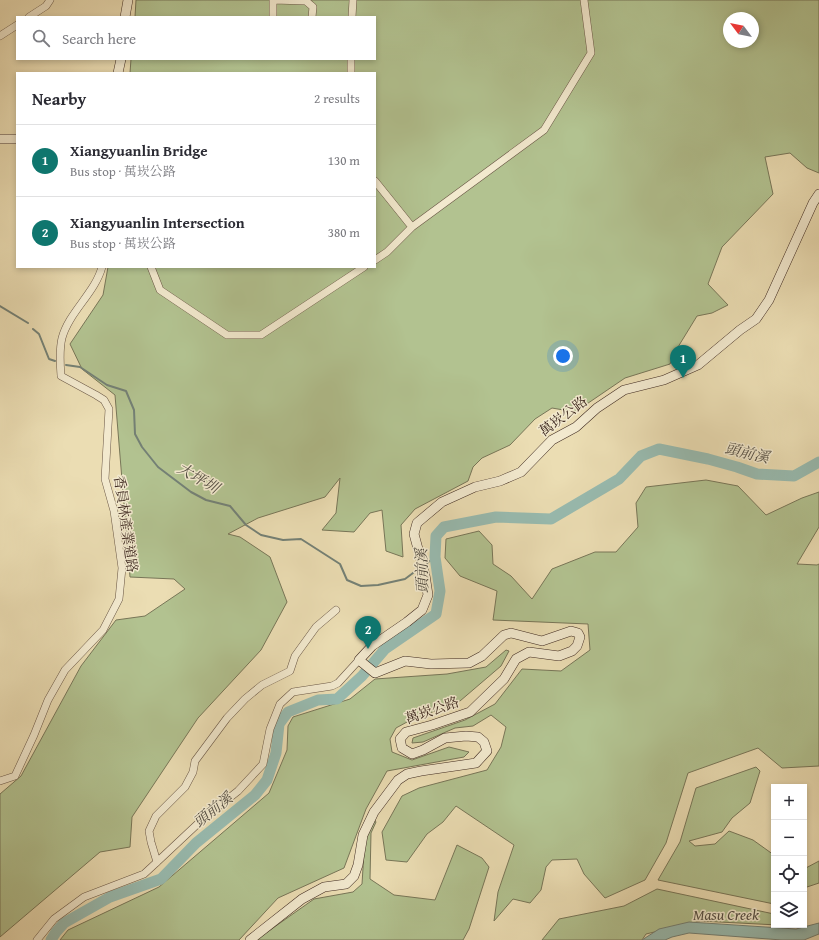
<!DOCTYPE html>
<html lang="en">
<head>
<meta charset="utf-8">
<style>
  :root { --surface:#fff; --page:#f2f2f3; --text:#2b2b33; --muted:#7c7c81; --line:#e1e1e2; --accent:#0f766e }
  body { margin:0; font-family:"Gentium Book Plus","Noto Serif TC",serif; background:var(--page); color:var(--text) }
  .controls { position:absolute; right:12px; bottom:12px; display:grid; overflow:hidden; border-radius:0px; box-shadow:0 2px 6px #0003 }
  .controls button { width:36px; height:36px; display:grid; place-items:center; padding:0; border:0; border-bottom:1px solid var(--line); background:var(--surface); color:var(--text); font:20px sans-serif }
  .compass { position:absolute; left:723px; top:12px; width:36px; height:36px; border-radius:50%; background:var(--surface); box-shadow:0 2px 6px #0003; rotate:302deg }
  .you { position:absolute; left:563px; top:356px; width:14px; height:14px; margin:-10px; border:3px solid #fff; border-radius:50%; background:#1a73e8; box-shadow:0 0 0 6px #1a73e833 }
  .badge { display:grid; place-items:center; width:26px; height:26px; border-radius:50%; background:var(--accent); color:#fff; font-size:13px; font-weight:700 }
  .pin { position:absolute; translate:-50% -33px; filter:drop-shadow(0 1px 2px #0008) }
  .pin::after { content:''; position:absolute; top:21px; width:14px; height:12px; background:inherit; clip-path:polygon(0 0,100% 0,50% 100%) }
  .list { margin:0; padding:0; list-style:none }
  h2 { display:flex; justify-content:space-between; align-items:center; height:52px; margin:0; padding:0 16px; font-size:17px }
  h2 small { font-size:13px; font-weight:400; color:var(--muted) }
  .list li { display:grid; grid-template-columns:26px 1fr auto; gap:12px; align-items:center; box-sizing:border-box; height:72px; padding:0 16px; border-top:1px solid var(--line) }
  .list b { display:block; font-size:15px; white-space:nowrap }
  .list p { margin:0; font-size:13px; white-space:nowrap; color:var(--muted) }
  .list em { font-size:13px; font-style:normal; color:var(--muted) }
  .icon { flex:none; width:22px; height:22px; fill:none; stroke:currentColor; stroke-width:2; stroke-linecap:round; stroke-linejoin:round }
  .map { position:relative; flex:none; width:819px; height:940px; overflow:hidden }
  .search { position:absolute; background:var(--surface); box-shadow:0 2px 6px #0003; left:16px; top:16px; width:360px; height:44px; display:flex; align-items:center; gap:10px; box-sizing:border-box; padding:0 14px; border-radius:0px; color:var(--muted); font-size:15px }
  .panel { position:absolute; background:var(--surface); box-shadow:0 2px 6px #0003; left:16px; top:72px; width:360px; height:196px; border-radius:0px }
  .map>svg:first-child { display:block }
  .green { fill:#b2c290; stroke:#787658; fill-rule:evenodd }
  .water { fill:#98bbb0; stroke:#748176 }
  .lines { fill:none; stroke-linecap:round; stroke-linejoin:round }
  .stream { stroke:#748176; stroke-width:2 }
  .river { stroke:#98bbb0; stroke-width:11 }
  .street-casing { stroke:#695645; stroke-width:8 }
  .secondary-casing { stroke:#3e2920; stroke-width:10 }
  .street { stroke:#f2e9ce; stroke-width:7 }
  .secondary { stroke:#f2e9ce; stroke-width:9 }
  .labels { text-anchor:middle; stroke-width:3; stroke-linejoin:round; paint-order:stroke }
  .street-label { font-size:14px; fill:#3e2920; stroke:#f2e9ce }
  .water-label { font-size:15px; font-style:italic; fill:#544e44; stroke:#f2e9ce }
</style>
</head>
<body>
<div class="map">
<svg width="819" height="940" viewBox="0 0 819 940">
  <rect width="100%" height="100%" fill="#ebddb3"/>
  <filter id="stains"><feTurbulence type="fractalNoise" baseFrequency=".005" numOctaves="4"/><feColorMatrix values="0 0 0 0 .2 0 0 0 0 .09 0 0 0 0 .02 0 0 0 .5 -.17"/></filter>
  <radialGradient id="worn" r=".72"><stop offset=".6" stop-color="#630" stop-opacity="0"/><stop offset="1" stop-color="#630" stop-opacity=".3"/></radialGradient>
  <path class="green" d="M 136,0 L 819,0 L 819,173 L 807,168 L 790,153 L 765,157 L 773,194 L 722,247 L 708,284 L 728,305 L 712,313 L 697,316 L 678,347 L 670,364 L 625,378 L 575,412 L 552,408 L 535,419 L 510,445 L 482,458 L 473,467 L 468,481 L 415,509 L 401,525 L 403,557 L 386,551 L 382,510 L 370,513 L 354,532 L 322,530 L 336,513 L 340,478 L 325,497 L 258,518 L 228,534 L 240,537 L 270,557 L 287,602 L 261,650 L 198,718 L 132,817 L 130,847 L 100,852 L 0,937 L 0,794 L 21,776 L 81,666 L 116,620 L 145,616 L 185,589 L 174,579 L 130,577 L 115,395 L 82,369 L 70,344 L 103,295 L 108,267 L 375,267 L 375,73 L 130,73 L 131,59 L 375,59 L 375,17 L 135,17 ZM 729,18 L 753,18 L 753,42 L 729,42 Z
    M 706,480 L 738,486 L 766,515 L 802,498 L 819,492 L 819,527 L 797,564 L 817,565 L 819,564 L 819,766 L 782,768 L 758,748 L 688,773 L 666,843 L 645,880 L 605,898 L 584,874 L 577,859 L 552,860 L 546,867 L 541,890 L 530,903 L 513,899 L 494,921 L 498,892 L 514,845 L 456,806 L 443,822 L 427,834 L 407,862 L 386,860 L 382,832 L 402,796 L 419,788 L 487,770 L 501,747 L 506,727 L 491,715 L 473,726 L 455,728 L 423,742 L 412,743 L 413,738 L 465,720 L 495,704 L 522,669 L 561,671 L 590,650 L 588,624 L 493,620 L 497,591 L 460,576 L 445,558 L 446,539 L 479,531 L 492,545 L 493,564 L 511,576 L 532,599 L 552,569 L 595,552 L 616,552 L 638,527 L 636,503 L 646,487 Z
    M 506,650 L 509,651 L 501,666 L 460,701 L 407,722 L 396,728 L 390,739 L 392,752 L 412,760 L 449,747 L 469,752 L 464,757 L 387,771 L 366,809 L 344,868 L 278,898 L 239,940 L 60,940 L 68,930 L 159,887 L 269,793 L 287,750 L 288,726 L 293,717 L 350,699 L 375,679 L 447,674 L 486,667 Z
    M 756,767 L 760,771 L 750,803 L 732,818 L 722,832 L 689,841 L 695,846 L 715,844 L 729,831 L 753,840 L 774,855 L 774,904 L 658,880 L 680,842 L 696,788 Z
    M 374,819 L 376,822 L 371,833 L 370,879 L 394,895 L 435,900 L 457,845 L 482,858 L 489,867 L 469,929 L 463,940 L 256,940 L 314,899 L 353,892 L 362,884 L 365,836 Z
    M 819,861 L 819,883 L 804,888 L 804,869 Z
    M 657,889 L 774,914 L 774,925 L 801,925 L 797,926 L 700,921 L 646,934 L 642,940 L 542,940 L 559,919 L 624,906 Z"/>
  <path class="water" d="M 689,922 L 796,929 L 819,923 L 819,934 L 804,940 L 782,940 L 689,933 L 672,937 L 665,940 L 642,940 L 659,929 Z"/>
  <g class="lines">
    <path class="stream" d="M 0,306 L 28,323
      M 33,329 L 39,334 L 49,359 L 55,361
      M 66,365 L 80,367 L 107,385 L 126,391 L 134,410 L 135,434 L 142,447 L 158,467 L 191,492 L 206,500 L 230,506 L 246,525 L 261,535 L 283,540 L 301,539 L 340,564 L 347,580 L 361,586 L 378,585 L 405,579 L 417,570
      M 427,563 L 435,557"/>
    <path class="river" d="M 51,940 L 56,932 L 64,923 L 110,897 L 161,879 L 196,843 L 255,795 L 267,780 L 276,753 L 279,724 L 288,712 L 318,700 L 337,699 L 362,676 L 385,649 L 436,614 L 440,591 L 435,557 L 436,536 L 444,527 L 496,517 L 551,519 L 619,479 L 641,456 L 659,449 L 708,459 L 737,467 L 757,474 L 794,476 L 819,462"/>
    <g class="street-casing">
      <path id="street" d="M 274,0 L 306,1 L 313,7 L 312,17
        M 29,17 L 46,6 L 50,0
        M 273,17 L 273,0
        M 352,17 L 353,0
        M 0,36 L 17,25
        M 351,73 L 351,59
        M 375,181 L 412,227 L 544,130 L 591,53 L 584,0
        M 375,260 L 387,252 L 412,227
        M 151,267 L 160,290 L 227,335 L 261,335 L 364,267
        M 0,781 L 15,776 L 34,735 L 48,700 L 65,670 L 103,630 L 119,599 L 122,568 L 114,511 L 105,479 L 109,409 L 104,400 L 96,395 L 61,376 C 60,363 59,350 62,338 C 69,312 95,293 102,267
        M 157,862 L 151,842 L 149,831 L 156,816 L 185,787 L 193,772 L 195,761 L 227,718 L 245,699 L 262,685 L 290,671 L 295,656 L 316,627 L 336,610
        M 37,940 L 54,919 L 84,897 L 144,874 L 157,862 L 205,817 L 238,791 L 263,764 L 270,729 L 280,704 L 293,692 L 332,686 L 338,683 L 359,660"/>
    </g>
    <g class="secondary-casing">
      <path id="secondary" d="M 125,17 L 128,0
        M 118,73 L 121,59
        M 0,139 L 17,139
        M 250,940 L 302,899 L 324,887 L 346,884 L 354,876 L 358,865 L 363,835 L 374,812 L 398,780 L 407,774 L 421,771 L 476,763 L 487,751 L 484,742 L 478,737 L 466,736 L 445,738 L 423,750 L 412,754 L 402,748 L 400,739 L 406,732 L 432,725 L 470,712 L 504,679 L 516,659 L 529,652 L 559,656 L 572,651 L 577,646 L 580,637 L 578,633 L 571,631 L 542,641 L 511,633 L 504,635 L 482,656 L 469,663 L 431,664 L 405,661 L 375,673 L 359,660 L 372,646 L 407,622 L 422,610 L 428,595 L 425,575 L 414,534 L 417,523 L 442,502 L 475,487 L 500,481 L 521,472 L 552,440 L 576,427 L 597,408 L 624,390 L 664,380 L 698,365 L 740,330 L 756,319 L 769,300 L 813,203 L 819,194"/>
    </g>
    <use href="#street" class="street"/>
    <use href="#secondary" class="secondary"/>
  </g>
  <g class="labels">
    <g class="street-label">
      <text transform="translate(563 416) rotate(-37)" y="5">萬崁公路</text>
      <text transform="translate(126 524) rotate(82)" y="5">香員林產業道路</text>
      <text transform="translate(432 710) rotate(-19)" y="5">萬崁公路</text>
    </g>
    <g class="water-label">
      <text transform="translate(747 453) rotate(13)" y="5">頭前溪</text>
      <text transform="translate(198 478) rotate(30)" y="5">大坪圳</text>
      <text transform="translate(422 571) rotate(-92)" y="5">頭前溪</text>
      <text transform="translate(213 810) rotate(-39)" y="5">頭前溪</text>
      <text x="726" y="920">Masu Creek</text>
    </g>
  </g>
  <rect width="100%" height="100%" filter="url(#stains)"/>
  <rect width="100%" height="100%" fill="url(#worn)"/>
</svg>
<div class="controls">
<button>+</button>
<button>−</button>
<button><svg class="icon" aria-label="locate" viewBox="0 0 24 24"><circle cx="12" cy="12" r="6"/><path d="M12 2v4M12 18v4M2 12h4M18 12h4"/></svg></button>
<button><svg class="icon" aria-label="layers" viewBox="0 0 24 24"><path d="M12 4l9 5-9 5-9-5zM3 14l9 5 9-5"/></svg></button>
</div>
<svg class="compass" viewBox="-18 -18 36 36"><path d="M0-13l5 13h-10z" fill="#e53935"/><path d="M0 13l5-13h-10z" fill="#7c7c81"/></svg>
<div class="you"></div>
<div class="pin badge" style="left:683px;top:378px">1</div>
<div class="pin badge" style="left:368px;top:649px">2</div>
<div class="search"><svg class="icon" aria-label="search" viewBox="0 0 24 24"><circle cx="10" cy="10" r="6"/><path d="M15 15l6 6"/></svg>Search here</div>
<section class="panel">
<h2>Nearby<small>2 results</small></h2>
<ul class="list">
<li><span class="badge">1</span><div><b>Xiangyuanlin Bridge</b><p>Bus stop · 萬崁公路</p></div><em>130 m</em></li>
<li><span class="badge">2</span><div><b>Xiangyuanlin Intersection</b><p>Bus stop · 萬崁公路</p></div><em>380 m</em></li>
</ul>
</section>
</div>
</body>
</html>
